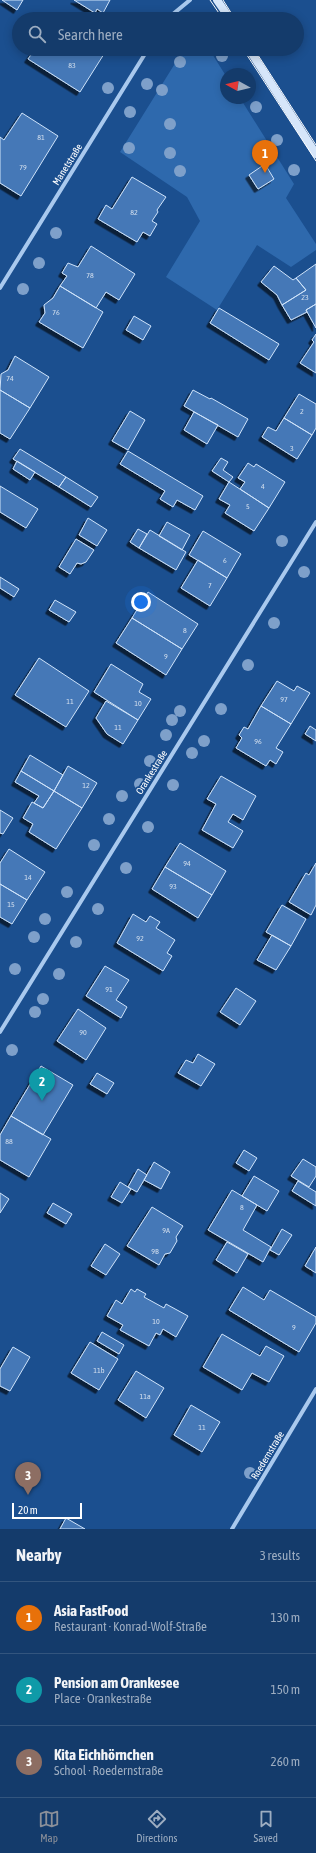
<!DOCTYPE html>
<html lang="en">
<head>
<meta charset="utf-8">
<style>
  :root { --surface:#143b6b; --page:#214673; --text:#f1f3f6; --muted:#9dadc1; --line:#33557e; --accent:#8c9099 }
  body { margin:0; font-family:"Asap Condensed",sans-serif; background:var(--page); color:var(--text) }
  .compass { position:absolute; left:220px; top:68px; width:36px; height:36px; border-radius:50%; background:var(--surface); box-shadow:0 2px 10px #0003; rotate:278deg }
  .scale { position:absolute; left:12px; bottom:10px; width:70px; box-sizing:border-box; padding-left:4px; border:2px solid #fff; border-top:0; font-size:11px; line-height:14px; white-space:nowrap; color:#fff; -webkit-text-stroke:3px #1b4f8f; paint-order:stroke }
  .you { position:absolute; left:141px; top:602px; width:14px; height:14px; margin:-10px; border:3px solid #fff; border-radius:50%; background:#1a73e8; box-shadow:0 0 0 6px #1a73e833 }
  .badge { display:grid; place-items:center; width:26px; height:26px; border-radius:50%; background:var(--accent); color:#fff; font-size:13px; font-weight:700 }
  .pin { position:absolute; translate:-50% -33px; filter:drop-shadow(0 1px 2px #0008) }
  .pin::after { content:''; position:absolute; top:21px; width:14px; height:12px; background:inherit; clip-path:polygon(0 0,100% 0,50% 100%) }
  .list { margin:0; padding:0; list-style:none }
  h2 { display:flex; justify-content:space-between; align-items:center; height:52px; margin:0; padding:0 16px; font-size:17px }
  h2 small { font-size:13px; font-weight:400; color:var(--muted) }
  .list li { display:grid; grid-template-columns:26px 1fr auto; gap:12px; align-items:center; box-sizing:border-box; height:72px; padding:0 16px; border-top:1px solid var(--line) }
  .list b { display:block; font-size:15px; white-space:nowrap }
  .list p { margin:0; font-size:13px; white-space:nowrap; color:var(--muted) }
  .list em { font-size:13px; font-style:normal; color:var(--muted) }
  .icon { flex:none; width:22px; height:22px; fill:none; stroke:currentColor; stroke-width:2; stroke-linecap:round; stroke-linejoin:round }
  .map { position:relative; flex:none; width:316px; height:1529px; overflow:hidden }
  .search { position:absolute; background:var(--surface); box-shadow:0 2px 10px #0003; left:12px; right:12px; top:12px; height:44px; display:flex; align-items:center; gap:10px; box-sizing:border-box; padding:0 14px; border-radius:22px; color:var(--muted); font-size:15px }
  .sheet { height:268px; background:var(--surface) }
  nav { display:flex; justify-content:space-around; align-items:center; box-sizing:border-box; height:56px; border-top:1px solid var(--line); background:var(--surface); font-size:11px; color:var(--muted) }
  nav a { display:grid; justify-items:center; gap:2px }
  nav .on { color:var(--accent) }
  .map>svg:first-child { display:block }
  .green { fill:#2e69ad }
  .building { fill:#4478b7; stroke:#cfe3fa; filter:url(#shadow) }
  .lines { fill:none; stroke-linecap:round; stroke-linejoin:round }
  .street { stroke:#a9c9ee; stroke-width:4 }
  .secondary { stroke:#d6e6fa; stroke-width:8 }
  .tram { stroke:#fff; stroke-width:1 }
  .tree { fill:#7ea0ca }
  .labels { text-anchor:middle; stroke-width:3.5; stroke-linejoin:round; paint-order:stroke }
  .number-label { font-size:8px; fill:#d0dded }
  .street-label { font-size:10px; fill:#fff; stroke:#1b4f8f }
</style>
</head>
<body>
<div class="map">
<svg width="316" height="1529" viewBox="0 0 316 1529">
  <defs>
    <filter id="shadow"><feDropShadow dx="-3.5" dy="3.5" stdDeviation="0" flood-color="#0009"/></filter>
  </defs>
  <rect width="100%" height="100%" fill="#1b4f8f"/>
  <path class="green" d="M 184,49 L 209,49 L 226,76 L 226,98 L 240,98 L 294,184 L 286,198 L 316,244 L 316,250 L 291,267 L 257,245 L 217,310 L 166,277 L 200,221 L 187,197 L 120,152 Z"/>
  <path class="building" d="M 2,0 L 23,0 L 17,10 Z
    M 74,0 L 110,0 L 103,13 L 97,9 L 95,13 Z
    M 35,49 L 96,49 L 104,54 L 80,92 L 28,59 Z
    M 22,113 L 58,136 L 21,196 L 0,183 L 0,137 L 4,140 Z
    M 265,164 L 274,179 L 258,189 L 249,175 Z
    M 132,177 L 166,197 L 157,210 L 158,212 L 152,221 L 157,224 L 150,236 L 143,232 L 137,242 L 98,219 L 106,205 L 112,209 Z
    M 91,246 L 135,274 L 119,300 L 106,292 L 96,308 L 60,286 L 67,276 L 62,273 L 68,263 L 78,267 Z
    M 316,264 L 316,304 L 306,310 L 307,312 L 291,320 L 282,305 L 306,290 L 296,278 Z
    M 274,266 L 293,280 L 296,278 L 306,290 L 282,305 L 277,295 L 261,282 Z
    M 60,286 L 103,312 L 83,348 L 39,322 L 45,313 L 44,305 L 53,298 Z
    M 316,304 L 316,328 L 306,310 Z
    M 219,308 L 279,344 L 269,360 L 210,323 Z
    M 134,316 L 151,326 L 143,340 L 126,330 Z
    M 316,334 L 316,373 L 300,363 L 314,342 L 312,340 Z
    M 15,356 L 49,377 L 30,408 L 0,390 L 1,374 L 8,370 Z
    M 0,390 L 30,408 L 10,439 L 0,433 Z
    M 193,390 L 210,399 L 211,398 L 248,419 L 238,437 L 184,406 Z
    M 299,394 L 316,404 L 316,428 L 312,435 L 284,418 Z
    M 130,411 L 145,420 L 128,450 L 112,441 Z
    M 194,412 L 218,425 L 207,444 L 184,430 Z
    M 284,418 L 312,435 L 297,459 L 262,437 L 268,427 L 276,431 Z
    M 20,449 L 66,477 L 59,487 L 13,459 Z
    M 128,451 L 203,496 L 195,510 L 177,500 L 173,507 L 160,499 L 165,491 L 120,464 Z
    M 221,458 L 228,462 L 223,470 L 233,477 L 229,482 L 212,471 Z
    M 17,461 L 35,472 L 30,480 L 13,469 Z
    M 248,463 L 254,467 L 256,464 L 285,482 L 269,508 L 240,489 L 245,482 L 238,478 Z
    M 66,477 L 98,497 L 91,507 L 59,487 Z
    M 229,482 L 269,508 L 254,531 L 225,513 L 230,505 L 219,499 Z
    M 0,486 L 38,509 L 26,528 L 0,512 Z
    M 88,518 L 107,530 L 97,546 L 79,535 Z
    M 167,522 L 190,535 L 182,550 L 159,536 Z
    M 138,529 L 147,534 L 139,548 L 130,542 Z
    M 150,530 L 186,552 L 176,570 L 139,548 Z
    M 203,531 L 241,554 L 227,578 L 189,555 Z
    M 76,539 L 94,550 L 86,562 L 81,564 L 77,563 L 70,574 L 59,567 Z
    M 198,560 L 227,578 L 210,606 L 181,588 Z
    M 0,577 L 19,589 L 14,597 L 0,588 Z
    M 148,592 L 198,624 L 182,649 L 132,618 Z
    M 55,600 L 76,612 L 69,622 L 49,610 Z
    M 132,618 L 182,649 L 166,675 L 116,643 Z
    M 39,658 L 89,691 L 66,727 L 15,695 Z
    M 111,664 L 143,684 L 139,692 L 151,699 L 138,720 L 94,692 Z
    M 277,681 L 294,691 L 297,686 L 310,693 L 291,724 L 261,706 Z
    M 106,701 L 138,720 L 123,744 L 107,734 L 96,718 Z
    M 261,706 L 291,724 L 276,748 L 283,752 L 276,764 L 270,760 L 266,766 L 236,748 L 242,738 L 239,735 L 244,727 L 248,729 Z
    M 310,726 L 316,730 L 316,741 L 305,734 Z
    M 30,755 L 63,775 L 54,791 L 21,771 Z
    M 68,766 L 97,783 L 82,808 L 54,791 Z
    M 21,771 L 54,791 L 43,808 L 34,803 L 39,796 L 15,782 Z
    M 221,776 L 256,796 L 243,820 L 233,814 L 228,822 L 243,831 L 233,848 L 202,830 L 216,804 L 207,799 Z
    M 54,791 L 82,808 L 56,849 L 29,832 L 33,824 L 23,818 L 32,802 L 43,808 Z
    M 0,810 L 13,818 L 3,834 L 0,833 Z
    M 180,843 L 226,871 L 212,895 L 165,867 Z
    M 9,849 L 45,872 L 27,900 L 0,884 L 0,863 Z
    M 316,863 L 316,905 L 311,915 L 289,902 L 306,873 L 309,875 Z
    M 165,867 L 212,895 L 198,918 L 152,889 Z
    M 0,884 L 27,900 L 12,924 L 0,917 Z
    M 282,905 L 306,919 L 291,946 L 266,932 Z
    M 133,914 L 146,922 L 150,916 L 160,922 L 156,928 L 175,940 L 167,953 L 172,956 L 163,971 L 117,943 Z
    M 272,935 L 291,946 L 276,970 L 257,960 Z
    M 105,966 L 129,980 L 116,1000 L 127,1007 L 121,1018 L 86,996 Z
    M 236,988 L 256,1001 L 240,1025 L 220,1012 Z
    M 78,1009 L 106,1028 L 86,1060 L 57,1041 Z
    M 198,1054 L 215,1064 L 201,1086 L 178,1073 L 186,1060 L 193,1063 Z
    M 41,1066 L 73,1085 L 43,1135 L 11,1116 Z
    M 97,1073 L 114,1083 L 107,1094 L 90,1084 Z
    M 11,1116 L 51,1139 L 29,1177 L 0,1160 L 0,1135 Z
    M 244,1150 L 257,1158 L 249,1171 L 236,1163 Z
    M 303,1159 L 316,1167 L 316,1176 L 309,1187 L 291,1176 Z
    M 154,1162 L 170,1172 L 161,1189 L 144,1180 Z
    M 138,1169 L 147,1175 L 137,1192 L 128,1187 Z
    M 254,1176 L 279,1191 L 267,1211 L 242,1196 Z
    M 298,1181 L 316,1192 L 316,1206 L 292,1191 Z
    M 120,1182 L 131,1189 L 122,1203 L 111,1197 Z
    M 232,1190 L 257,1205 L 243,1230 L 271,1247 L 263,1262 L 208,1230 Z
    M 0,1193 L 9,1199 L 0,1213 Z
    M 53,1203 L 72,1214 L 66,1224 L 47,1213 Z
    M 152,1207 L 183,1226 L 176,1237 L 177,1241 L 170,1253 L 165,1254 L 159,1265 L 127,1246 Z
    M 282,1229 L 292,1235 L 279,1255 L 270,1250 Z
    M 227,1242 L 248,1254 L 237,1273 L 216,1260 Z
    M 105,1244 L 120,1254 L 106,1275 L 91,1266 Z
    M 316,1247 L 316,1273 L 305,1266 Z
    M 243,1287 L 264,1300 L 270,1290 L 316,1317 L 316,1323 L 299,1352 L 229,1310 Z
    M 131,1289 L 135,1292 L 137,1289 L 146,1294 L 144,1297 L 164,1308 L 166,1304 L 188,1316 L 176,1337 L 163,1329 L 160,1335 L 156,1333 L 149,1346 L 120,1330 L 123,1325 L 107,1316 L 116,1300 L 122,1304 Z
    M 102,1332 L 124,1345 L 119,1354 L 97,1341 Z
    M 222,1334 L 260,1356 L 266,1346 L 284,1356 L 269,1382 L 252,1373 L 242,1390 L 203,1367 Z
    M 90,1342 L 118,1359 L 99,1390 L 71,1373 Z
    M 13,1347 L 30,1357 L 10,1391 L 0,1386 L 0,1369 Z
    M 136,1371 L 164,1388 L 146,1418 L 118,1400 Z
    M 191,1405 L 220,1422 L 202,1452 L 174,1435 Z
    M 66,1518 L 85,1529 L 60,1529 Z"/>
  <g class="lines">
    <path class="street" d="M 167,19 L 190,0
      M 0,288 L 148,49
      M 0,1032 L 316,522
      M 232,1529 L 316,1389"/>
    <path class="secondary" d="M 217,0 L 230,19
      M 249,49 L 316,154"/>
    <path class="tram" d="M 210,0 L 223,19
      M 223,0 L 235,19
      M 243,49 L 316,161
      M 254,49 L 316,145"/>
  </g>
  <g class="tree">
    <circle cx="222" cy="56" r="6"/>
    <circle cx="180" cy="62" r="6"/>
    <circle cx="147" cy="84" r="6"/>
    <circle cx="108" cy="88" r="6"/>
    <circle cx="162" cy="90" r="6"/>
    <circle cx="256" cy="107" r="6"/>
    <circle cx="130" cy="112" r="6"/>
    <circle cx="170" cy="124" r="6"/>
    <circle cx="277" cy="140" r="6"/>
    <circle cx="129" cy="148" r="6"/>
    <circle cx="170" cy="153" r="6"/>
    <circle cx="294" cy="170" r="6"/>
    <circle cx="180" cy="171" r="6"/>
    <circle cx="56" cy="233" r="6"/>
    <circle cx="39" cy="263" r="6"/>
    <circle cx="23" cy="289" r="6"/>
    <circle cx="282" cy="541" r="6"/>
    <circle cx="304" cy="572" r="6"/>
    <circle cx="274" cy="623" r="6"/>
    <circle cx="248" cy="665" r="6"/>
    <circle cx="221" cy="709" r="6"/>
    <circle cx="180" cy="711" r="6"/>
    <circle cx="172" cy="720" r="6"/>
    <circle cx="166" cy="735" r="6"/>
    <circle cx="204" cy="741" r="6"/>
    <circle cx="192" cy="753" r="6"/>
    <circle cx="150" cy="761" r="6"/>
    <circle cx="140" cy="784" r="6"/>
    <circle cx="173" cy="785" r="6"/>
    <circle cx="122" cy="796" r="6"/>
    <circle cx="109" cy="819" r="6"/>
    <circle cx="148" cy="827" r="6"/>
    <circle cx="94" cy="845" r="6"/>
    <circle cx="126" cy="868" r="6"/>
    <circle cx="67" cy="892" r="6"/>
    <circle cx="98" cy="909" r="6"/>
    <circle cx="45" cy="919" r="6"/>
    <circle cx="34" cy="937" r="6"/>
    <circle cx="76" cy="942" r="6"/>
    <circle cx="15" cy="969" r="6"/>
    <circle cx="59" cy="974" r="6"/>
    <circle cx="43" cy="999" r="6"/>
    <circle cx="35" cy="1012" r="6"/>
    <circle cx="12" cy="1050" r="6"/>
    <circle cx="250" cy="1473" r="6"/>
  </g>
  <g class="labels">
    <g class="number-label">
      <text x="72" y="68">83</text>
      <text x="41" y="140">81</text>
      <text x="23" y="170">79</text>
      <text x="134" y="215">82</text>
      <text x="90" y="278">78</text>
      <text x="305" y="300">23</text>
      <text x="56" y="315">76</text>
      <text x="10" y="381">74</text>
      <text x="302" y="414">2</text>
      <text x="292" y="451">3</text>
      <text x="263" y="489">4</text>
      <text x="248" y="509">5</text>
      <text x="225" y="563">6</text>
      <text x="210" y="588">7</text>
      <text x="185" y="633">8</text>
      <text x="166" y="659">9</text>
      <text x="284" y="702">97</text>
      <text x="70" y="704">11</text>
      <text x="138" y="706">10</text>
      <text x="118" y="730">11</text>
      <text x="258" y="744">96</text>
      <text x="86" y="788">12</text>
      <text x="187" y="866">94</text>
      <text x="28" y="880">14</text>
      <text x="173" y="889">93</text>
      <text x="11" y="907">15</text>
      <text x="140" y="941">92</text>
      <text x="109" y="992">91</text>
      <text x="83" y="1035">90</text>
      <text x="9" y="1144">88</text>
      <text x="242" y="1210">8</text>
      <text x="166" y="1233">9A</text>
      <text x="155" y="1254">9B</text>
      <text x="156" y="1324">10</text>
      <text x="294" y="1330">9</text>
      <text x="99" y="1373">11b</text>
      <text x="145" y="1399">11a</text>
      <text x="202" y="1430">11</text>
    </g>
    <g class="street-label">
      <text transform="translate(67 164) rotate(-58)" y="4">Manetstraße</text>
      <text transform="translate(151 772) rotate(-58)" y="4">Orankestraße</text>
      <text transform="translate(267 1455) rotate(-59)" y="4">Roedernstraße</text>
    </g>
  </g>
</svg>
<svg class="compass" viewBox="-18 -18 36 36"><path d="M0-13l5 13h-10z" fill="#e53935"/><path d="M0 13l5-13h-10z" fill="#9dadc1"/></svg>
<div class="scale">20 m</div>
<div class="you"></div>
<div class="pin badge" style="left:265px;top:173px;background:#e8710a">1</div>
<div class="pin badge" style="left:42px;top:1101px;background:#0f9aa8">2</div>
<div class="pin badge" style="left:28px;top:1495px;background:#8d6e63">3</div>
<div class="search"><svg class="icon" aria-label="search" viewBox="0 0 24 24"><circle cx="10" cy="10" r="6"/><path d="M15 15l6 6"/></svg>Search here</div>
</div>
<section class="sheet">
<h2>Nearby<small>3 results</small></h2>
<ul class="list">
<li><span class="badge" style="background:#e8710a">1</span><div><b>Asia FastFood</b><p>Restaurant · Konrad-Wolf-Straße</p></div><em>130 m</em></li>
<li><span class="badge" style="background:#0f9aa8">2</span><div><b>Pension am Orankesee</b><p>Place · Orankestraße</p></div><em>150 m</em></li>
<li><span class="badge" style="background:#8d6e63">3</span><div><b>Kita Eichhörnchen</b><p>School · Roedernstraße</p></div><em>260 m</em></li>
</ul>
</section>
<nav>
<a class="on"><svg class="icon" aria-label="map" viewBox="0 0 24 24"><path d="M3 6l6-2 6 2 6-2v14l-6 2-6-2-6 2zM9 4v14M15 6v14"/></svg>Map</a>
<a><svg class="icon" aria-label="directions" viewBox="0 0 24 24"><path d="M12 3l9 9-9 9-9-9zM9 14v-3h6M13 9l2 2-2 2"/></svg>Directions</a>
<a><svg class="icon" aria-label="saved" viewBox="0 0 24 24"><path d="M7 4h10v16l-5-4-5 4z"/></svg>Saved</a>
</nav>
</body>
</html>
